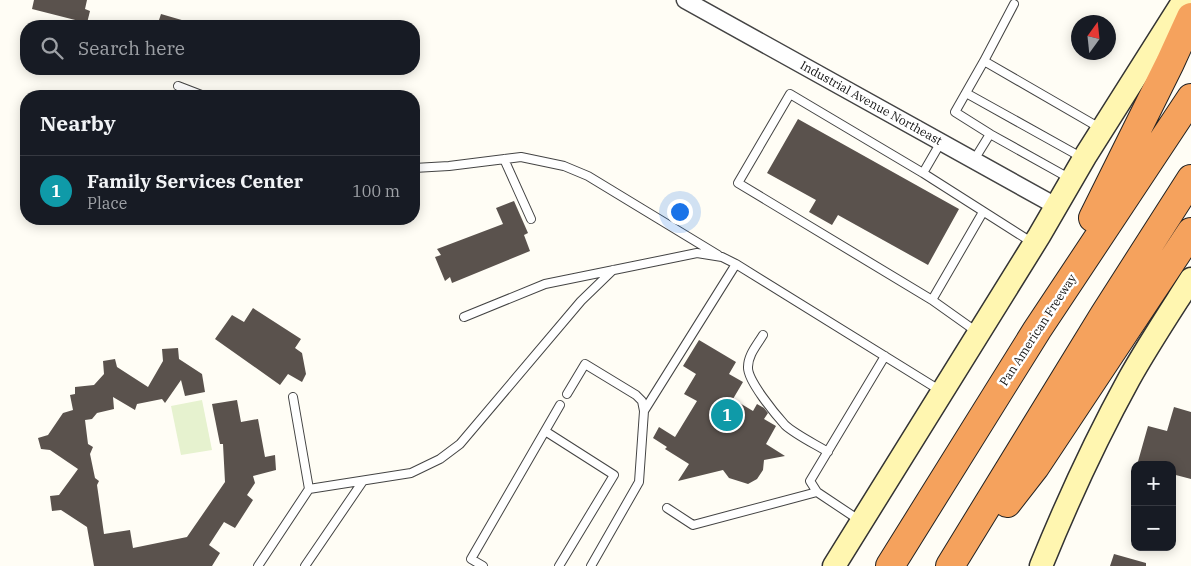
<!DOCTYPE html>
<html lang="en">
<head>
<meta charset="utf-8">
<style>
  :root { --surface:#171b24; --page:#20242c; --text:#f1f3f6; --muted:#9ea1a6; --line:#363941; --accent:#db2777 }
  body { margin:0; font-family:"IBM Plex Serif",serif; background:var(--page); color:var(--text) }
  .controls { position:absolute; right:15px; bottom:15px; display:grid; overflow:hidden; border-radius:10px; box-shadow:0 2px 12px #0003 }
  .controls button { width:45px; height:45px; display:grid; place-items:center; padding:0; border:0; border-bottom:1px solid var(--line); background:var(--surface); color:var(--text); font:25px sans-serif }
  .compass { position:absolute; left:1071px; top:15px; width:45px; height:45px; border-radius:50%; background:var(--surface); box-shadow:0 2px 12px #0003; rotate:15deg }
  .you { position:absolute; left:679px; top:211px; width:18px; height:18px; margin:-12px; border:4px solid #fff; border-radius:50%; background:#1a73e8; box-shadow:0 0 0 8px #1a73e833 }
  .badge { display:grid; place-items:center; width:32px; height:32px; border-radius:50%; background:var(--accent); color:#fff; font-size:16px; font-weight:700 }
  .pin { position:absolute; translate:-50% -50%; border:2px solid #fff; box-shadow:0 1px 5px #0006 }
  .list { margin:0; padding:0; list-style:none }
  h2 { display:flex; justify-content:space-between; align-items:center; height:65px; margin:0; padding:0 20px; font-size:21px }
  h2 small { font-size:16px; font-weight:400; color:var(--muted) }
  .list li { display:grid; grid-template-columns:32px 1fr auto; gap:15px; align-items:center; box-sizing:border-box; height:70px; padding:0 20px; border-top:1px solid var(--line) }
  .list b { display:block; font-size:19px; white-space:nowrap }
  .list p { margin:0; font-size:16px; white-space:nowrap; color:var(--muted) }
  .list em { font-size:16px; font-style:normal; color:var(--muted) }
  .icon { flex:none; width:28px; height:28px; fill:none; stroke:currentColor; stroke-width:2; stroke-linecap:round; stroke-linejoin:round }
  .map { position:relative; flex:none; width:1191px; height:566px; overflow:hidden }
  .search { position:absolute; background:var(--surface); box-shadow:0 2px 12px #0003; left:20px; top:20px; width:400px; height:55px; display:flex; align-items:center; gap:12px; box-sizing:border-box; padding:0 18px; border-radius:20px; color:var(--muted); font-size:19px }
  .panel { position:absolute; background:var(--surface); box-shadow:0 2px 12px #0003; left:20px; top:90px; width:400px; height:135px; border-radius:20px }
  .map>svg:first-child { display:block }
  .pitch { fill:#e6f2cf }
  .building { fill:#5a524d }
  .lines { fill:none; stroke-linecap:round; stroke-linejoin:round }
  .lane-casing { stroke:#444; stroke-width:10 }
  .street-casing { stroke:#444; stroke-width:19 }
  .secondary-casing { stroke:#333; stroke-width:25 }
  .highway-casing { stroke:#222; stroke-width:30 }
  .lane { stroke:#fff; stroke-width:8 }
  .street { stroke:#fff; stroke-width:16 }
  .secondary { stroke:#fff6b0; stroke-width:22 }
  .highway { stroke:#f5a25d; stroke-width:28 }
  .labels { text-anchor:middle; stroke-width:5; stroke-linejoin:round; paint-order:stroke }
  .street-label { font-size:12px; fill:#111; stroke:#fff }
</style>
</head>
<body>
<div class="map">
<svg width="1191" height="566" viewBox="0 0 1191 566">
  <rect width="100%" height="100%" fill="#fffdf5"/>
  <path class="pitch" d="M 202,400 L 212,450 L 181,455 L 171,406 Z"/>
  <path class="building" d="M 34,0 L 87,0 L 85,9 L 90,11 L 87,23 L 32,9 Z
    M 161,14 L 192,23 L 192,26 L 157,26 Z
    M 798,119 L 959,209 L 928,265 L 838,215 L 832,225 L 809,212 L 816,200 L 767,173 Z
    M 514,201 L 528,233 L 524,235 L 530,251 L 452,283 L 450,277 L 445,281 L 435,257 L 441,255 L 437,249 L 503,224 L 496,208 Z
    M 253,308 L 301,339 L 295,348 L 302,353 L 306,374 L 302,382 L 288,374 L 280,385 L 215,339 L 232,315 L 244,322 Z
    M 699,340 L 736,362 L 729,374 L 743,382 L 733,399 L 753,411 L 757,404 L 764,408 L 768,413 L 764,419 L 776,426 L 766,444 L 785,456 L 764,460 L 763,470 L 757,479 L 748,484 L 729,478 L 723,470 L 678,481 L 689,464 L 665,449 L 667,447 L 653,438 L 659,427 L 675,437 L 697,401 L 684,394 L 696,374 L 683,366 Z
    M 178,348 L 179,359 L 202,374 L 205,392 L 185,396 L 181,380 L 165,403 L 162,399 L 137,404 L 135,410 L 113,397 L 114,409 L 97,413 L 92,419 L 85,420 L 88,444 L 93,447 L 90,454 L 95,478 L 99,481 L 97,485 L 104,534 L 130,530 L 133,548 L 187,537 L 225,482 L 223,444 L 220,444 L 212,404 L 237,400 L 241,422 L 258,419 L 265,457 L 275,455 L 276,470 L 253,476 L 255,483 L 247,495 L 253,500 L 235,528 L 224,522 L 209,545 L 220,553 L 212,566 L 94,566 L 87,527 L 61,510 L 52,511 L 50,496 L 59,495 L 78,469 L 50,450 L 41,449 L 38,438 L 48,435 L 63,413 L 73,410 L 70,395 L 75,394 L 75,387 L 94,385 L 104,374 L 103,361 L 115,359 L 117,367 L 148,387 L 163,361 L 162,349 Z
    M 1174,407 L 1191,412 L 1191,479 L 1172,474 L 1172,465 L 1137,465 L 1148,426 L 1167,431 Z
    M 1114,554 L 1146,563 L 1146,566 L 1110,566 Z"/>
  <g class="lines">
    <g class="lane-casing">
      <path id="lane" d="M 984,61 L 1014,4
        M 178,86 L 204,96
        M 966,93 L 1081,157
        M 990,134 L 1069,178
        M 941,142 L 923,173 L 1033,243
        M 504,159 L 531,219
        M 974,160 L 990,134 L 955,112 L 984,61 L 1100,128
        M 414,168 L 449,166 L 521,157 L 564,166 L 588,176 L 718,255
        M 923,173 L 790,94 L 738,183 L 932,300
        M 464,317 L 545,284 L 697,253 L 722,257 L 736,264 L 941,391
        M 977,332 L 932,300 L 983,212
        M 763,335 C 757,345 748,355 748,367 C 747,380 775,414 785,425 C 796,435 815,444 828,452
        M 567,394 L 585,364 L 636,395 L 642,401 L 644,411
        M 545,431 L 614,475 L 559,566
        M 309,489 L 411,473 L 440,459 L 460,444 L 581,301 L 613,270
        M 817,492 L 810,481 L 885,356
        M 667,508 L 693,525 L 817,492 L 859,520
        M 258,566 L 309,489 L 293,397
        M 305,566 L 363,481
        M 483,566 L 471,559 L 560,405
        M 591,566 L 639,482 L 644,411 L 736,264"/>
    </g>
    <g class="street-casing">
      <path id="street" d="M 685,0 L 1056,206"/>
    </g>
    <g class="secondary-casing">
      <path id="secondary" d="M 834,566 L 1039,236 L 1086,155 L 1184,0
        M 1041,566 C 1067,502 1096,439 1129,379 C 1148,345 1170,312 1191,279"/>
    </g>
    <g class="highway-casing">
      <path id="highway" d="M 1093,218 L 1170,63 L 1191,17
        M 1007,503 L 1035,467 L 1191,232
        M 890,566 L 1037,330 L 1191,98
        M 950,566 L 1104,315 L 1191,179"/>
    </g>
    <use href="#lane" class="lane"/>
    <use href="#street" class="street"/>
    <use href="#secondary" class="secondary"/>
    <use href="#highway" class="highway"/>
  </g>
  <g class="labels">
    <g class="street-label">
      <text transform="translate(871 103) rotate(29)" y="4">Industrial Avenue Northeast</text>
      <text transform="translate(1038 330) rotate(-57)" y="4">Pan American Freeway</text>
    </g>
  </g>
</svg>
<div class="controls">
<button>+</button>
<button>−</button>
</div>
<svg class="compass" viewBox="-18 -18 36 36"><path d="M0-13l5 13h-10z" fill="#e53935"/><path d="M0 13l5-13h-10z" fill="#9ea1a6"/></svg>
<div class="you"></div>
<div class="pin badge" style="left:727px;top:415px;background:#0f9aa8">1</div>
<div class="search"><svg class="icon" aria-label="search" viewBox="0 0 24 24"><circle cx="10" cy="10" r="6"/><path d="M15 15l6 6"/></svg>Search here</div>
<section class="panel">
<h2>Nearby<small></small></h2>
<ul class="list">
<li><span class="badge" style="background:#0f9aa8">1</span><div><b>Family Services Center</b><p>Place</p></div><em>100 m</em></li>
</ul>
</section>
</div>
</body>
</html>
